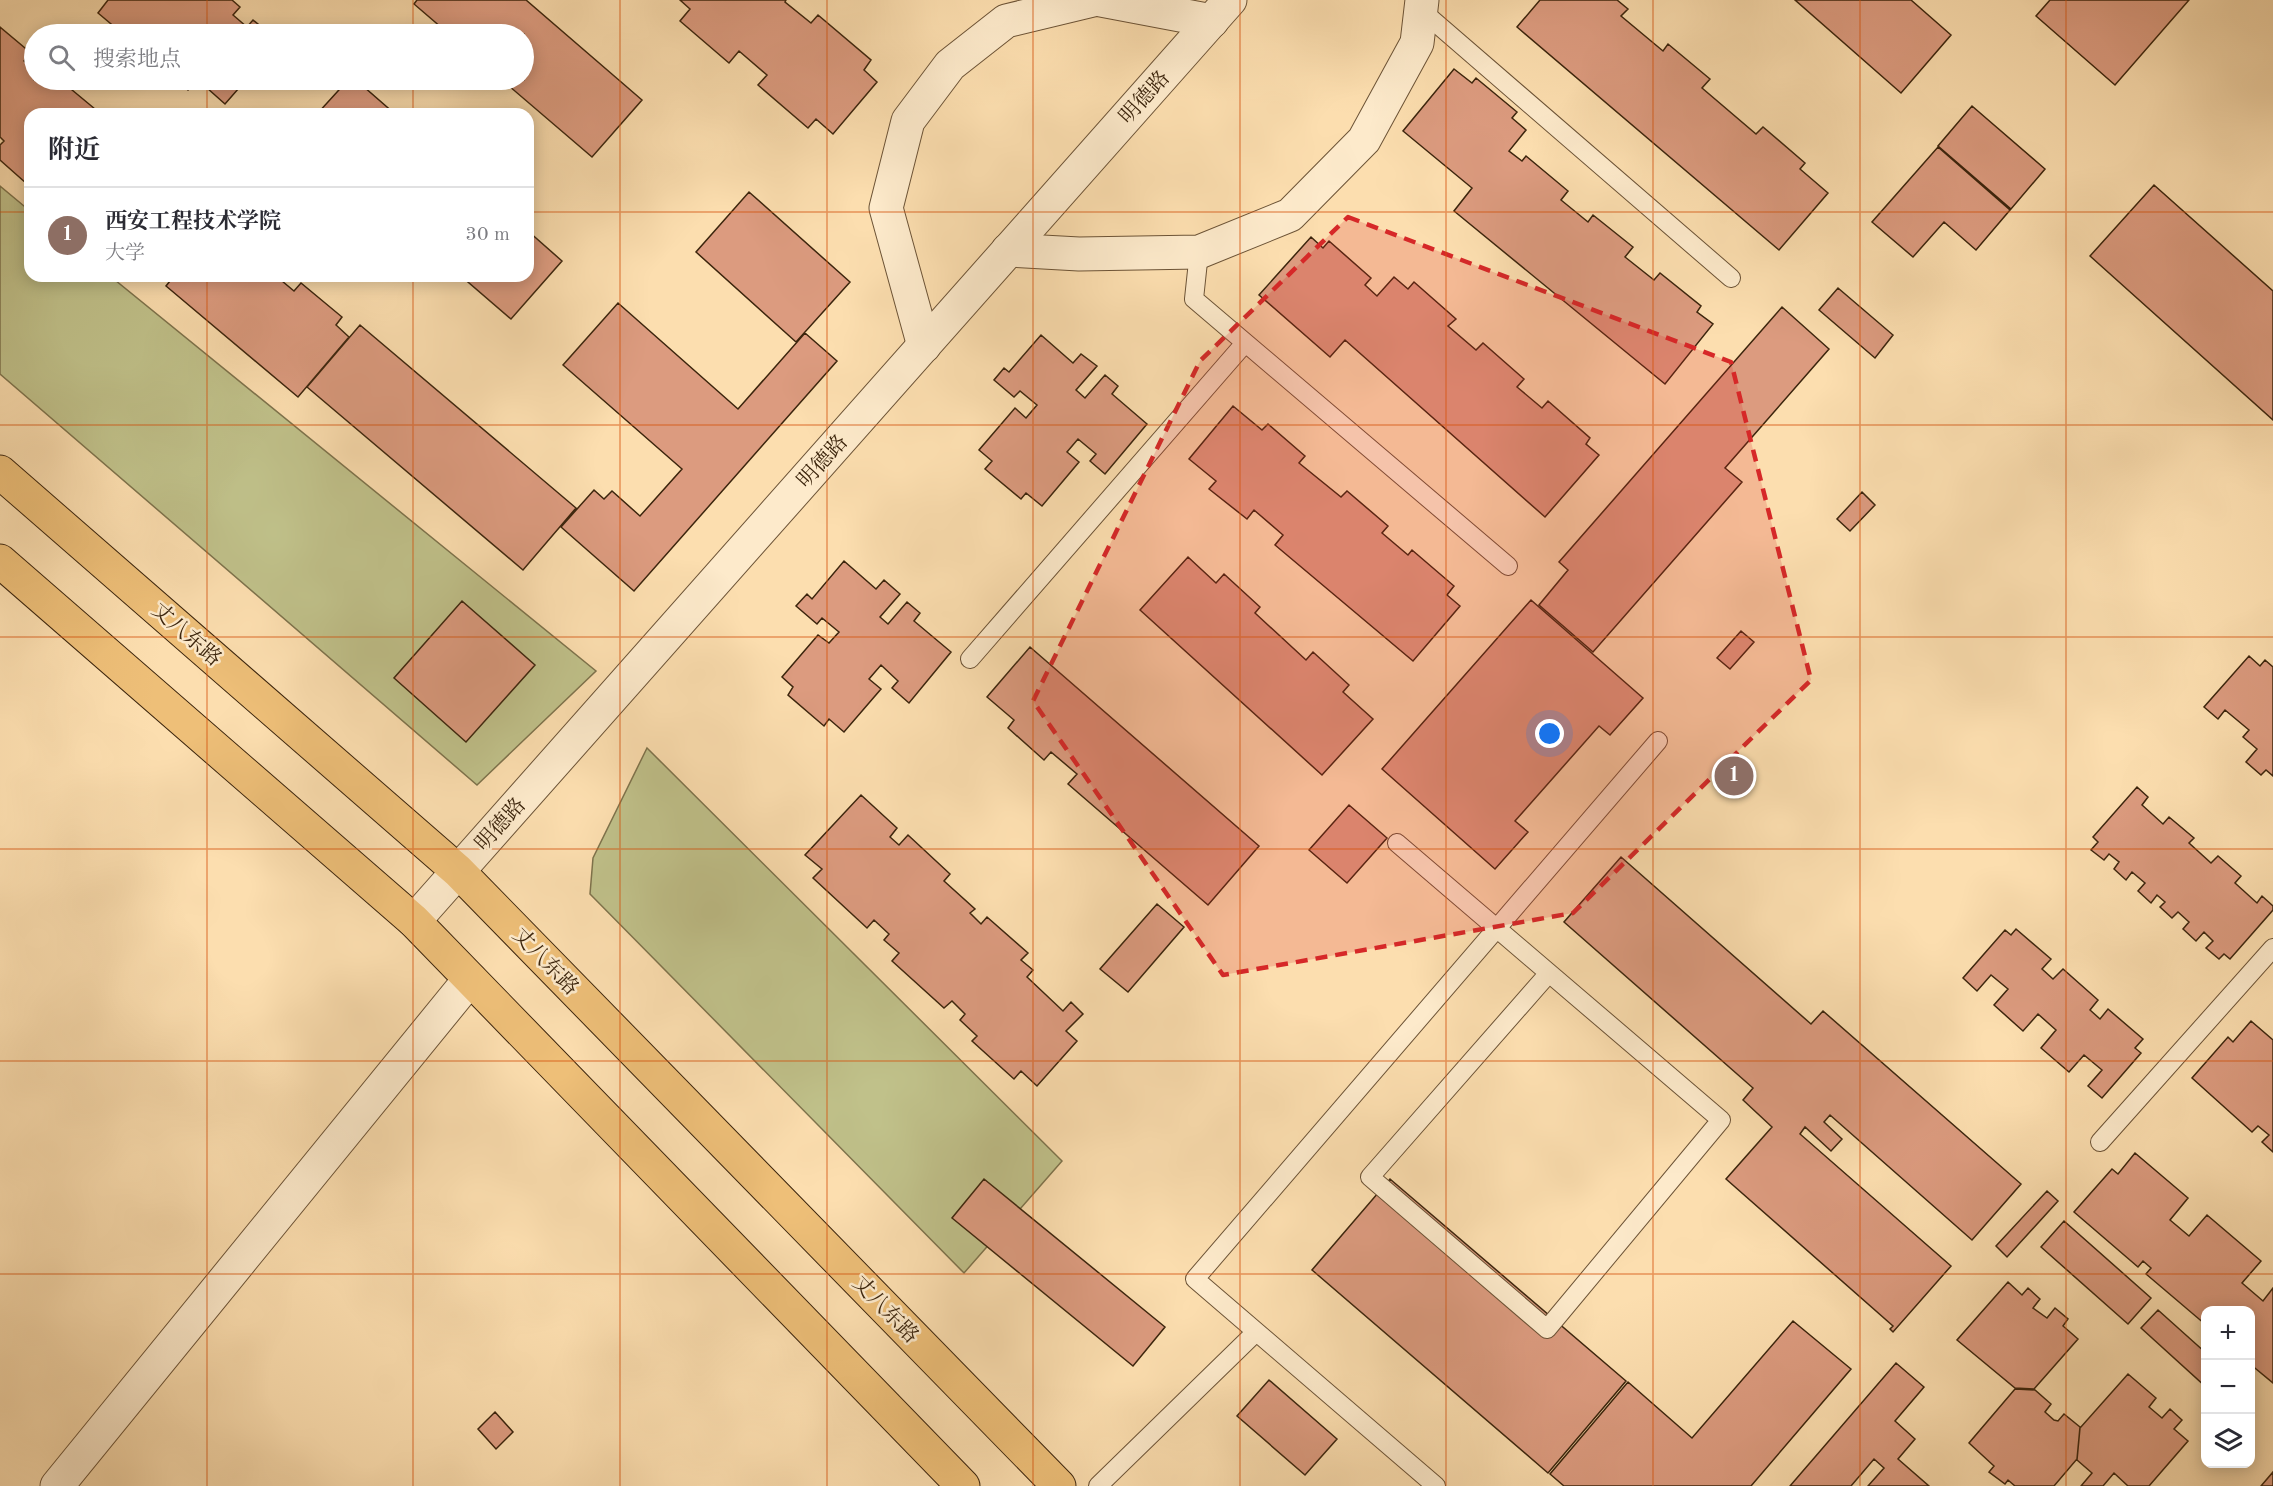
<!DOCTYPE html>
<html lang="zh">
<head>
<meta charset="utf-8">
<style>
  :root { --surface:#fff; --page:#f7f7f7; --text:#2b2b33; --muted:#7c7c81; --line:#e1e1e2; --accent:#2563eb }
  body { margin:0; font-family:"Old Standard TT","Noto Serif SC",serif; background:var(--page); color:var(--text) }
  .controls { position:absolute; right:18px; bottom:18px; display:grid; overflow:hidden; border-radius:12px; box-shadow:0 3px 15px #0003 }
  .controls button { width:54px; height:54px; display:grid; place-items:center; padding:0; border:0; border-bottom:2px solid var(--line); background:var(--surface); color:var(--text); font:30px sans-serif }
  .you { position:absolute; left:1550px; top:734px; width:21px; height:21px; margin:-15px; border:4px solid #fff; border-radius:50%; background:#1a73e8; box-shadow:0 0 0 9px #1a73e833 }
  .badge { display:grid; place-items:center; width:39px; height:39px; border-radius:50%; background:var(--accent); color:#fff; font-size:20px; font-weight:700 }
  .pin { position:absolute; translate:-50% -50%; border:3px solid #fff; box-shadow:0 2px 6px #0006 }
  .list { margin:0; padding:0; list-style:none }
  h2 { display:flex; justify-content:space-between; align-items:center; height:78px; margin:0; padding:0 24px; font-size:26px }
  h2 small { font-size:20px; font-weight:400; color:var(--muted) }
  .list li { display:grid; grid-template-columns:39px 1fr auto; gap:18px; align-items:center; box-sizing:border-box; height:96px; padding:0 24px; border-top:2px solid var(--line) }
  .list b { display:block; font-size:22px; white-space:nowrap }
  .list p { margin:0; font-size:20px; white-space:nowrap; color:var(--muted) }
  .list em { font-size:20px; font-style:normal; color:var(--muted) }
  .icon { flex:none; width:33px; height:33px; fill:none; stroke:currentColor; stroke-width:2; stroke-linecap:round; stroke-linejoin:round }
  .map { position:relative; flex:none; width:2273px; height:1486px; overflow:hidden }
  .search { position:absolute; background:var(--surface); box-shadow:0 3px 15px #0003; left:24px; top:24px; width:510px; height:66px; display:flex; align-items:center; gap:15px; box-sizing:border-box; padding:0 21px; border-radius:33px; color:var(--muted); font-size:22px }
  .panel { position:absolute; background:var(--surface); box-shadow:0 3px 15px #0003; left:24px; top:108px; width:510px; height:174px; border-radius:18px }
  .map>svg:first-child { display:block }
  .green { fill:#c0c18a; stroke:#7e734c; stroke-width:1.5 }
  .building { fill:#dc9b7f; stroke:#3c250d; stroke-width:1.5 }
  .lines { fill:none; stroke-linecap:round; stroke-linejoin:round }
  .service-casing { stroke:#6c5336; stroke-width:20 }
  .minor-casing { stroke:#6c5336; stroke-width:35 }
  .tertiary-casing { stroke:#6c5336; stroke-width:35 }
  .primary-casing { stroke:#3c250d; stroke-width:35 }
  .service { stroke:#fdeacb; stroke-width:18 }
  .minor { stroke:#fdeacb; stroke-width:33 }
  .tertiary { stroke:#fdeacb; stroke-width:33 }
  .primary { stroke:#eebf78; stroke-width:33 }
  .marked { fill:#d62828; fill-opacity:0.2; stroke:#d62828; stroke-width:4.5; stroke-dasharray:12 8; stroke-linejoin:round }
  .grid { fill:none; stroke:#d7540c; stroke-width:1.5; stroke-opacity:0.55 }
  .labels { text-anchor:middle; stroke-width:5; stroke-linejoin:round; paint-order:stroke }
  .street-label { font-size:21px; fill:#3c250d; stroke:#fdeacb }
</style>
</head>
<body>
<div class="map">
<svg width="2273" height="1486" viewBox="0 0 2273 1486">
  <rect width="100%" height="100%" fill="#fcdeaf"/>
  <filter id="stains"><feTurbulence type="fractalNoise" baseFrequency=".00333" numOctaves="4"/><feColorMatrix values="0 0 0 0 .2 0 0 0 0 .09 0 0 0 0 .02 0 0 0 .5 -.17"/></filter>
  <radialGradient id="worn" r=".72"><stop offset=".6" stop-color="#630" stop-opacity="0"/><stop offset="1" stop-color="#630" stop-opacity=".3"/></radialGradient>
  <path class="green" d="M 0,186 L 30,211 L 30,276 L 110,276 L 596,671 L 477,785 L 0,374 Z
    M 647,748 L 1062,1161 L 964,1273 L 590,894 L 593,858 Z"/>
  <path class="building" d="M 108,0 L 232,0 L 240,7 L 233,15 L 247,27 L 253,20 L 270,34 L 147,34 L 144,32 L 142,34 L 123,34 L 98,13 Z
    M 417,0 L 526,0 L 642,100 L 592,157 L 502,80 L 524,80 L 524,34 L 449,34 L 414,4 Z
    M 680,0 L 786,0 L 785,2 L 811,23 L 818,15 L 871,60 L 864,70 L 877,82 L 833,134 L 816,119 L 808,128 L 758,85 L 767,75 L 739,51 L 729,63 L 680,21 L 690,9 Z
    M 1540,0 L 1617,0 L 1628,9 L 1621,16 L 1663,51 L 1668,44 L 1710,79 L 1702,88 L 1756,134 L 1763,127 L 1805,163 L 1800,169 L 1828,193 L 1779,250 L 1517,27 Z
    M 1795,0 L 1911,0 L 1951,35 L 1901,93 Z
    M 2050,0 L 2189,0 L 2115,85 L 2036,16 Z
    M 0,27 L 31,53 L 24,61 L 34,70 L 34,80 L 47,81 L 60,80 L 95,109 L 91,114 L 30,114 L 30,180 L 27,184 L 0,160 L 0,145 L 4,141 L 0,137 Z
    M 1454,69 L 1472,83 L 1476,78 L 1517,112 L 1512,118 L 1526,130 L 1509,151 L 1522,161 L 1526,156 L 1568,191 L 1561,200 L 1588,222 L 1593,215 L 1633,247 L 1625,257 L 1654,280 L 1660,273 L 1701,306 L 1697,312 L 1713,324 L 1665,384 L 1454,211 L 1472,188 L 1403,131 Z
    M 176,80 L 246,80 L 225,104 L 198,80 L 188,90 Z
    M 348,80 L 356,80 L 395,114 L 317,114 Z
    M 1972,106 L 2045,169 L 2011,209 L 1938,146 Z
    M 1938,147 L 2010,210 L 1976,250 L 1944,222 L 1913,257 L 1872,222 Z
    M 2154,185 L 2273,291 L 2273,420 L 2090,256 Z
    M 749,192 L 850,282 L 796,342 L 696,252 Z
    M 528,231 L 562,261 L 511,319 L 461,276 L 528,276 Z
    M 1311,237 L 1323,248 L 1329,241 L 1371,278 L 1365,285 L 1377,296 L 1394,277 L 1408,289 L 1414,282 L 1456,319 L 1448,326 L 1476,350 L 1483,343 L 1524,379 L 1517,387 L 1542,408 L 1548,401 L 1590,438 L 1586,444 L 1599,455 L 1545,517 L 1345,340 L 1330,357 L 1259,295 Z
    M 174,276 L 276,276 L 294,291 L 301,283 L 342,317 L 336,325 L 349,337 L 298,397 L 166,286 Z
    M 1838,288 L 1893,335 L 1875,358 L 1819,310 Z
    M 618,303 L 738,409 L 805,333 L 837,361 L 634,591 L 561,527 L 594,490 L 604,499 L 612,491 L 640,516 L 682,469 L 563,365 Z
    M 1782,307 L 1829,349 L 1725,468 L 1742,482 L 1593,652 L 1539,605 L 1568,570 L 1559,562 Z
    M 360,325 L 576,508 L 523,570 L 307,387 Z
    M 1041,335 L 1073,363 L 1081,354 L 1097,366 L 1076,390 L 1085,398 L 1105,375 L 1118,386 L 1112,394 L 1147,424 L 1105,474 L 1090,461 L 1096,454 L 1078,439 L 1067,452 L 1079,462 L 1042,506 L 1026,493 L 1021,499 L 985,469 L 992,461 L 979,450 L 1015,408 L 1026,418 L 1037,405 L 1020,391 L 1014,397 L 994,380 L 1004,368 L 1009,372 Z
    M 1233,406 L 1262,430 L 1268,424 L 1305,456 L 1299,463 L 1341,497 L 1347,491 L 1388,526 L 1382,533 L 1408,555 L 1412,550 L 1454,586 L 1447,595 L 1460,606 L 1413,661 L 1275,545 L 1283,535 L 1254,510 L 1247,519 L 1209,489 L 1216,481 L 1189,459 Z
    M 1862,492 L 1875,505 L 1850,531 L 1837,519 Z
    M 1188,557 L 1216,583 L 1224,574 L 1260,607 L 1255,613 L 1306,660 L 1313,652 L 1349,685 L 1343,692 L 1373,719 L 1322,775 L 1140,610 Z
    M 844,561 L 876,589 L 884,580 L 900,594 L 880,617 L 888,624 L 907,602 L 920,613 L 914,621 L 951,652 L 909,703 L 892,688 L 898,681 L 881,665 L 869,679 L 881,689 L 844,732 L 829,719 L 824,726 L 788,695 L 793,687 L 782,677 L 818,635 L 829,643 L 839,632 L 822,618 L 817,624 L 796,606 L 807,594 L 812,599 Z
    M 1531,600 L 1643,698 L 1610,735 L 1599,726 L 1515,821 L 1528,832 L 1495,869 L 1382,769 Z
    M 462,601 L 535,665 L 466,742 L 394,678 Z
    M 1741,631 L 1754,642 L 1730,669 L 1717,658 Z
    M 1030,647 L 1259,846 L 1208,905 L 1068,784 L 1077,774 L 1051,752 L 1044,760 L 1008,728 L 1014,720 L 987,697 Z
    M 2249,656 L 2260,666 L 2265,660 L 2273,667 L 2273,776 L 2266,770 L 2261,775 L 2246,762 L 2257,749 L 2243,737 L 2249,730 L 2225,710 L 2218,719 L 2204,707 Z
    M 2137,787 L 2148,797 L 2142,805 L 2163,824 L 2169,817 L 2194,838 L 2189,843 L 2211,863 L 2218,856 L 2241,876 L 2235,883 L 2257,903 L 2262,896 L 2273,906 L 2273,910 L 2230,959 L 2224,954 L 2219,959 L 2206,948 L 2213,941 L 2204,932 L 2196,941 L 2183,929 L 2189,922 L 2178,912 L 2172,918 L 2160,907 L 2165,902 L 2157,895 L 2151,903 L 2138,891 L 2145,883 L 2132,872 L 2126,880 L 2114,869 L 2119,862 L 2109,854 L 2104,860 L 2091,850 L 2098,842 L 2093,837 Z
    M 861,795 L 897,828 L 890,837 L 899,845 L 908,835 L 950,874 L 944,881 L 975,909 L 970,913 L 981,924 L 987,917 L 1028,953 L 1021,960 L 1033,970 L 1027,977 L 1063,1011 L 1071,1002 L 1083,1014 L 1066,1031 L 1077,1041 L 1037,1086 L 1021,1071 L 1014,1079 L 972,1041 L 977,1036 L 960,1020 L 965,1014 L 952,1001 L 944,1008 L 892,961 L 899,953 L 884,940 L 889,934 L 874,920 L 867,928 L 813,878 L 822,869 L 805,855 Z
    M 1349,805 L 1387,838 L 1347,883 L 1309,850 Z
    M 1621,857 L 1811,1024 L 1823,1011 L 2021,1184 L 1972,1240 L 1830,1115 L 1824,1122 L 1842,1139 L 1831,1151 L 1805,1127 L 1800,1134 L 1951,1266 L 1893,1332 L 1890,1329 L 1893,1326 L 1726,1179 L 1772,1127 L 1743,1100 L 1753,1088 L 1564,922 Z
    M 1157,904 L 1184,927 L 1128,992 L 1100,969 Z
    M 2016,929 L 2051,959 L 2042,969 L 2053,979 L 2063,969 L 2098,1000 L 2090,1010 L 2100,1019 L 2108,1009 L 2143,1039 L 2135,1048 L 2141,1053 L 2102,1098 L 2088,1086 L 2102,1070 L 2084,1055 L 2069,1072 L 2041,1048 L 2056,1030 L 2038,1014 L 2023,1031 L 1994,1005 L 2008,989 L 1991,975 L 1977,991 L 1963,978 L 2005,930 L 2011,935 Z
    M 2251,1021 L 2273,1040 L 2273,1152 L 2262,1142 L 2269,1135 L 2258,1126 L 2252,1132 L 2192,1078 L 2228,1037 L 2233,1042 Z
    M 2135,1153 L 2188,1198 L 2170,1220 L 2189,1236 L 2207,1215 L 2261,1261 L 2242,1283 L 2263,1301 L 2273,1288 L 2273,1383 L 2250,1364 L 2250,1310 L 2206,1310 L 2206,1325 L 2146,1274 L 2151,1268 L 2143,1261 L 2138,1267 L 2074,1212 L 2112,1169 L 2118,1174 Z
    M 984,1179 L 1165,1327 L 1133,1366 L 952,1218 Z
    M 1390,1179 L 1626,1381 L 1548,1473 L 1312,1270 Z
    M 2047,1191 L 2058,1201 L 2007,1257 L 1996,1246 Z
    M 2064,1221 L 2151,1298 L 2128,1324 L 2041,1247 Z
    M 2008,1282 L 2022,1295 L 2028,1288 L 2040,1299 L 2033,1308 L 2047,1318 L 2055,1308 L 2068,1319 L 2063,1326 L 2078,1339 L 2034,1389 L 2015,1388 L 1957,1340 Z
    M 2158,1310 L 2206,1353 L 2206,1387 L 2141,1328 Z
    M 1793,1321 L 1851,1369 L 1751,1486 L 1564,1486 L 1550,1474 L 1628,1382 L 1692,1438 Z
    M 1896,1363 L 1924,1387 L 1895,1421 L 1915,1439 L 1898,1459 L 1929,1486 L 1868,1486 L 1884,1468 L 1874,1459 L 1851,1486 L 1790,1486 Z
    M 2128,1374 L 2156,1398 L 2149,1407 L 2162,1418 L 2170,1409 L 2182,1420 L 2174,1429 L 2188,1441 L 2149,1486 L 2128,1486 L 2114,1473 L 2103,1486 L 2081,1486 L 2092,1473 L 2077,1460 L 2080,1428 Z
    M 1269,1380 L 1337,1439 L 1305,1475 L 1237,1416 Z
    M 2015,1389 L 2035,1390 L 2051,1404 L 2045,1412 L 2054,1420 L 2058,1421 L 2064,1414 L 2080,1427 L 2077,1459 L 2054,1486 L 2015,1486 L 2008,1480 L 2005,1484 L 1989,1472 L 1994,1466 L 1969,1443 Z
    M 495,1412 L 513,1432 L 496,1449 L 478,1429 Z
    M 2273,1472 L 2273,1486 L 2261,1486 Z"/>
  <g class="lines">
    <g class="service-casing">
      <path id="service" d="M 1421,10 L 1731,278
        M 1199,252 L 1194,299 L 1508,566
        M 970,659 L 1245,343
        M 1397,843 L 1721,1120 L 1547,1329 L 1370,1177 L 1549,973
        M 2100,1142 L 2273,948
        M 1098,1486 L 1256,1332
        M 1436,1486 L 1195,1279 L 1658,741"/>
    </g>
    <g class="minor-casing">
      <path id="minor" d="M 1101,0 L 1212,21
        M 1008,250 L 1079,254 L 1199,252 L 1290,215 L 1364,140 L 1417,43 L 1422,0
        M 924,346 L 886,208 L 908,121 L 950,65 L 1006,21 L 1093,0
        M 57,1486 L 470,979"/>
    </g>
    <g class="tertiary-casing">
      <path id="tertiary" d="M 414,921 L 1230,0"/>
    </g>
    <g class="primary-casing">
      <path id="primary" d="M 0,472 L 458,871 L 1059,1486
        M 0,561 L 414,921 L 963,1486"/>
    </g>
    <use href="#service" class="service"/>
    <use href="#minor" class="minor"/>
    <use href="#tertiary" class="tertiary"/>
    <use href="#primary" class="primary"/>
  </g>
  <path class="marked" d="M 1348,217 L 1731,362 L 1811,680 L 1573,913 L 1223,975 L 1033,701 L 1200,361 Z"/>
  <path class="grid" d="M 207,0 L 207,34M 413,0 L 413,34M 620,0 L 620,1486M 827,0 L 827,1486M 1033,0 L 1033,1486M 1240,0 L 1240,1486M 1446,0 L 1446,1486M 1653,0 L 1653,1486M 1860,0 L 1860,1486M 2066,0 L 2066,1486M 207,80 L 207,114M 413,80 L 413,114M 0,212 L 30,212M 528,212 L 2273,212M 207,276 L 207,1486M 413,276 L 413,1486M 0,425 L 2273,425M 0,637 L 2273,637M 0,849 L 2273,849M 0,1061 L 2273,1061M 0,1274 L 2273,1274"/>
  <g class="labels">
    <g class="street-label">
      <text transform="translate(1144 97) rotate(-48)" y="7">明德路</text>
      <text transform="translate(822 461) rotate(-48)" y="7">明德路</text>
      <text transform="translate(187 634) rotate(41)" y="7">丈八东路</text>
      <text transform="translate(500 824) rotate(-48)" y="7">明德路</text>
      <text transform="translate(546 961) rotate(46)" y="7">丈八东路</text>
      <text transform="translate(886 1309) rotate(46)" y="7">丈八东路</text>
    </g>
  </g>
  <rect width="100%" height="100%" filter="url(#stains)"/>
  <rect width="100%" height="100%" fill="url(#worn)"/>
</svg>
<div class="controls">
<button>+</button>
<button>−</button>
<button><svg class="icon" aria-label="layers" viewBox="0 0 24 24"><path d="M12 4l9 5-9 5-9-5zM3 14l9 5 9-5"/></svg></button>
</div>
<div class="you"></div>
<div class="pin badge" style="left:1734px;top:776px;background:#8d6e63">1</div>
<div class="search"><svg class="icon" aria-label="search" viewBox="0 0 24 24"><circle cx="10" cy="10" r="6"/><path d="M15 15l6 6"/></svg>搜索地点</div>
<section class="panel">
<h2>附近<small></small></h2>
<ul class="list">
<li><span class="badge" style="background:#8d6e63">1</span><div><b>西安工程技术学院</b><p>大学</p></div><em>30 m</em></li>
</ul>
</section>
</div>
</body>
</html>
